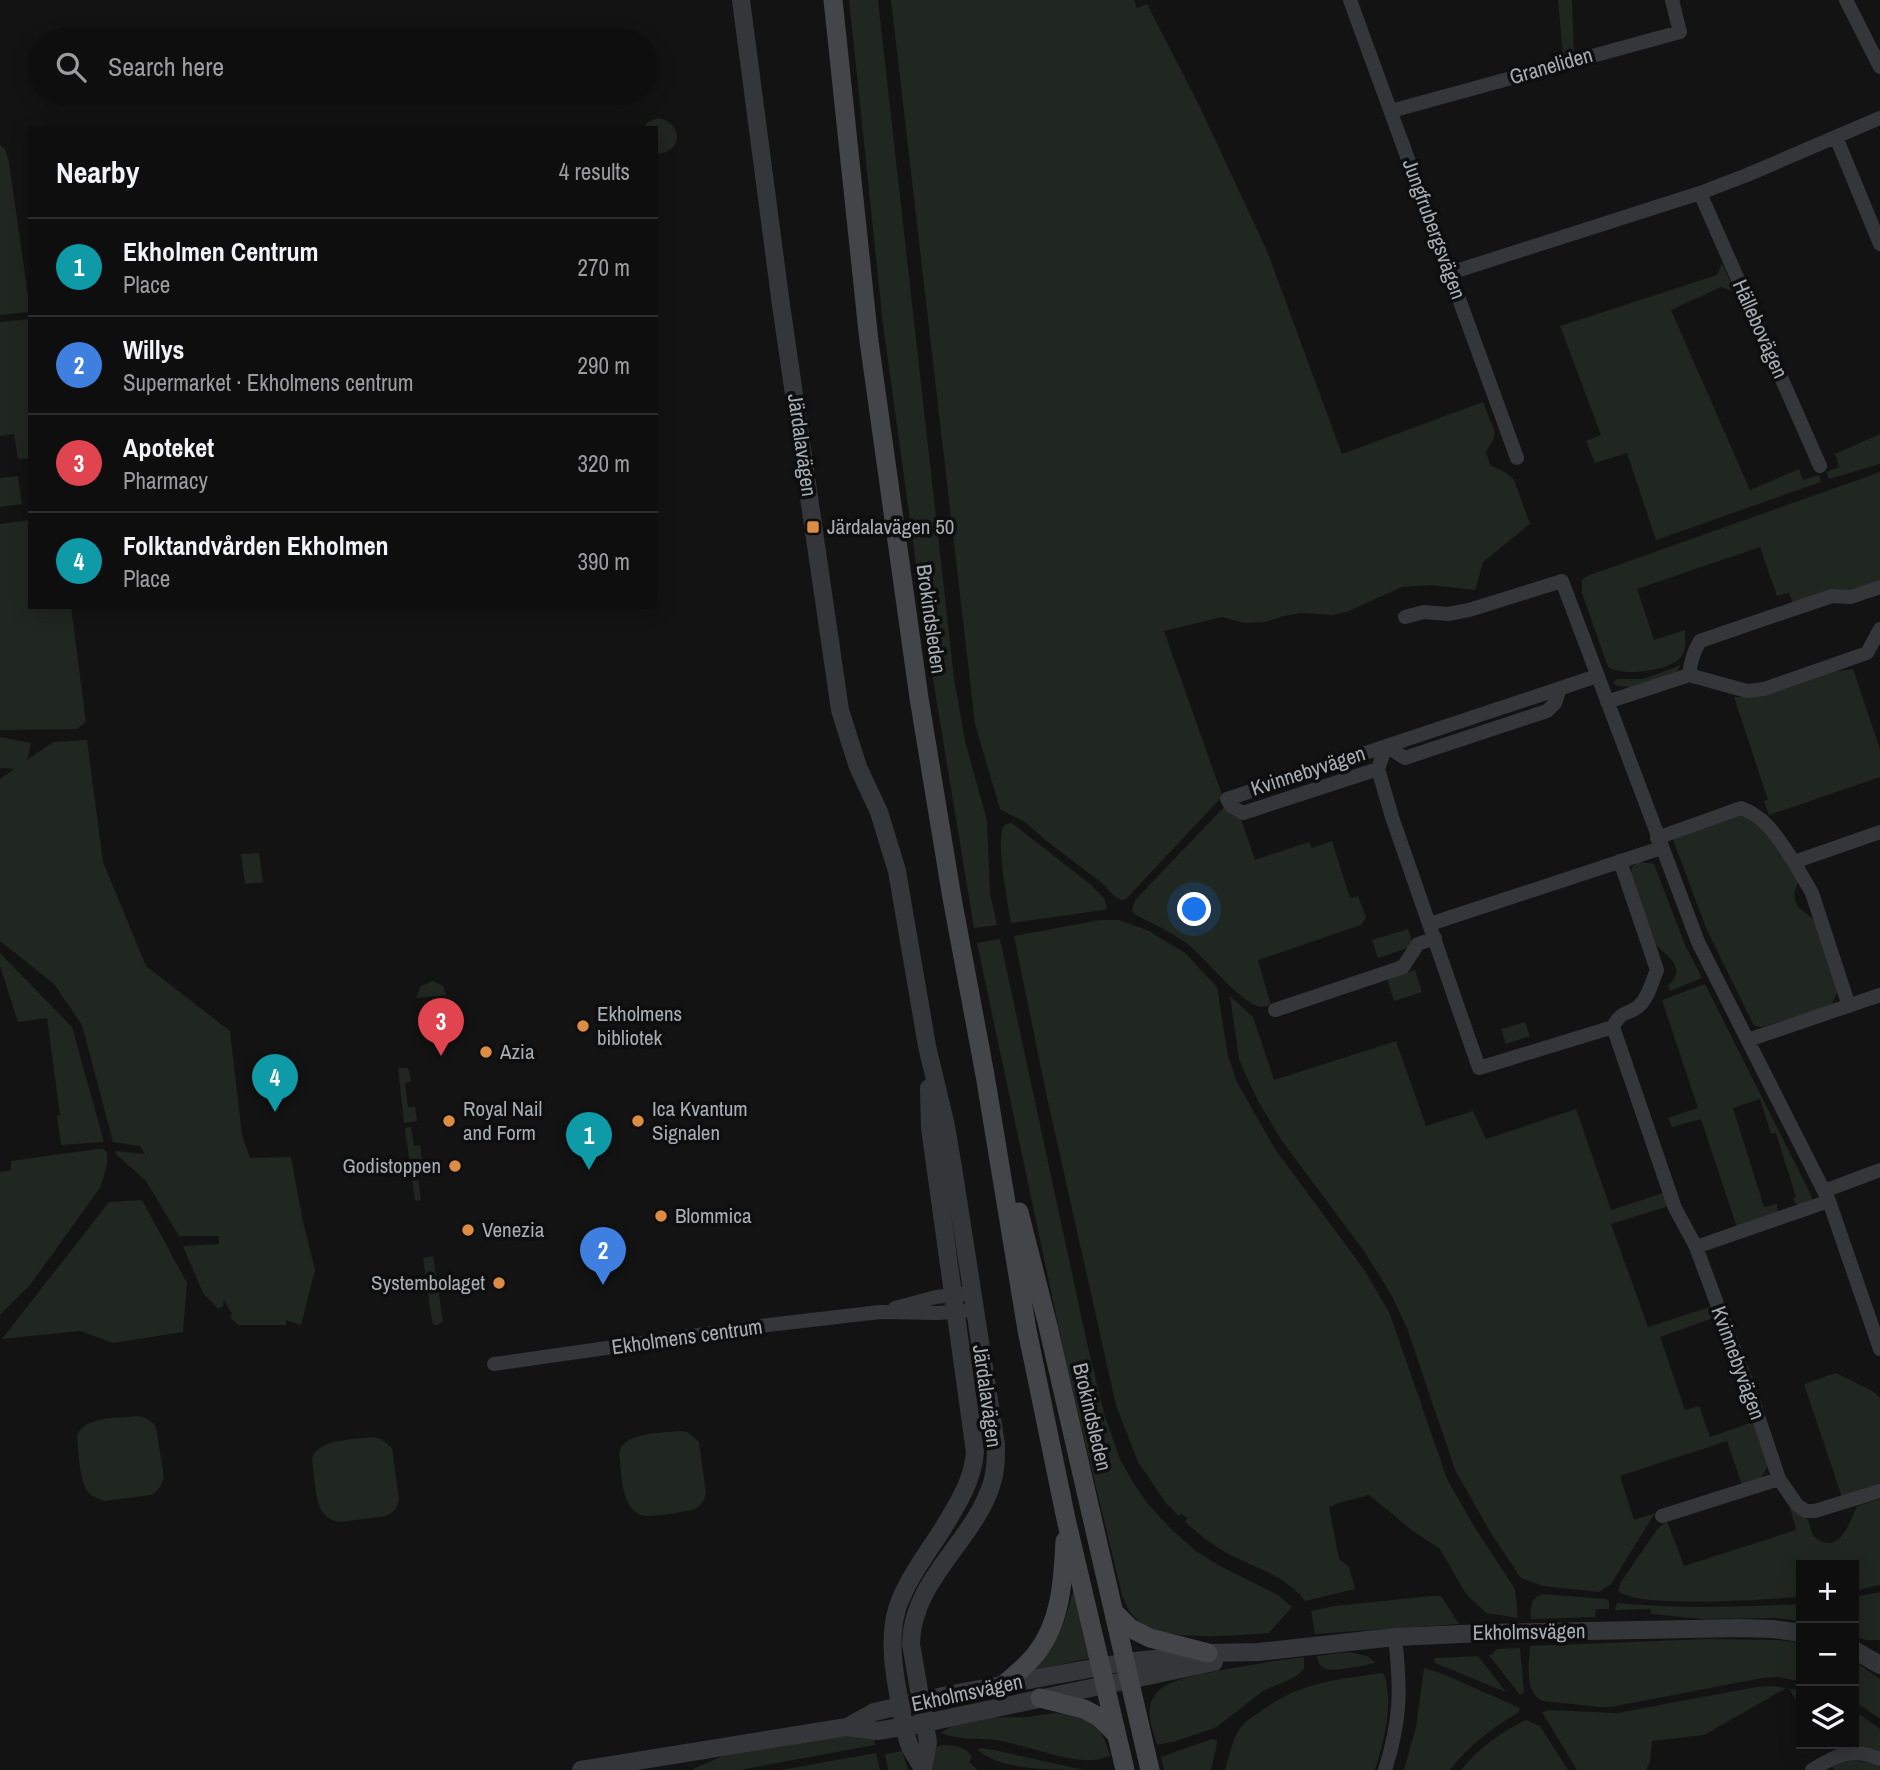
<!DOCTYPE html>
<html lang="en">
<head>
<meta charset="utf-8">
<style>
  :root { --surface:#0e0e0f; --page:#1c1c1d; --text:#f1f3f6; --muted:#9b9c9e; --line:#2e2e2f; --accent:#b45309 }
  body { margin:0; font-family:"Archivo Narrow",sans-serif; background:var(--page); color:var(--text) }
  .controls { position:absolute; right:21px; bottom:21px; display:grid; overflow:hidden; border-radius:0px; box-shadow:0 4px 18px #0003 }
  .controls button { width:63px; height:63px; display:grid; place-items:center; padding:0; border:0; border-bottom:2px solid var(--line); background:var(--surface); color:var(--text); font:35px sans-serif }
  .you { position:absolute; left:1195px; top:910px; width:24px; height:24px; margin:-18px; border:5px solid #fff; border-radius:50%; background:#1a73e8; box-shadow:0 0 0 10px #1a73e833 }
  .badge { display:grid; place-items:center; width:46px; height:46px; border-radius:50%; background:var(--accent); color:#fff; font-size:23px; font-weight:700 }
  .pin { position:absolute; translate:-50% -58px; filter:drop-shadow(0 2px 4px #0008) }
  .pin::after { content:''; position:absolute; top:37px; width:24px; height:21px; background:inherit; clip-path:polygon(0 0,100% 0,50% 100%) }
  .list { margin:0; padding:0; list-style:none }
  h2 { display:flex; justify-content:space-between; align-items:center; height:91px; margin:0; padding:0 28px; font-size:30px }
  h2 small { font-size:23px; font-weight:400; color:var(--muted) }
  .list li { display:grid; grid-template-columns:46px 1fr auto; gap:21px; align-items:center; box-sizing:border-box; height:98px; padding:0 28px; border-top:2px solid var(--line) }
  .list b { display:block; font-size:26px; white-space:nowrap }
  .list p { margin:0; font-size:23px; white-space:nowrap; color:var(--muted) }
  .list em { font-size:23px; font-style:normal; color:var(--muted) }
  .icon { flex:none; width:38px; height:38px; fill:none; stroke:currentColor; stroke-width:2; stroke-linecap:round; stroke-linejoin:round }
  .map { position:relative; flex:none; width:1880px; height:1770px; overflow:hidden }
  .search { position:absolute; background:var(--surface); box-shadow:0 4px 18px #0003; left:28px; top:28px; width:630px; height:77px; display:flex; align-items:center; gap:18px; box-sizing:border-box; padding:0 24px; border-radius:38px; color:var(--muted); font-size:26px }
  .panel { position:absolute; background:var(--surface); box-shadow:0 4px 18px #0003; left:28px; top:126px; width:630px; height:483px; border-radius:0px }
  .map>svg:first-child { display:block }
  .green { fill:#202620 }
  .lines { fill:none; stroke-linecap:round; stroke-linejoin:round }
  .minor { stroke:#353639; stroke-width:14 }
  .tertiary { stroke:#353639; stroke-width:18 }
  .secondary { stroke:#434549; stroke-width:19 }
  .poi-dot { fill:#dc8c43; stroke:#0e0e0f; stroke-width:2.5 }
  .labels { text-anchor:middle; stroke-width:7; stroke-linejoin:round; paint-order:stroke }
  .street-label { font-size:21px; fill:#a6adb3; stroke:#0e0e0f }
  .poi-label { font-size:21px; fill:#a6adb3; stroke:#0e0e0f; text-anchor:start }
</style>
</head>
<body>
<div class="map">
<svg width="1880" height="1770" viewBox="0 0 1880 1770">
  <rect width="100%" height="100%" fill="#131314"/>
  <path class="green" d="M 849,0 L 878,0 L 954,678 L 965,741 L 987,821 L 990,893 L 997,925 L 974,928 L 926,637 L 883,324 Z
    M 891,0 L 1134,0 L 1137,8 L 1147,4 L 1199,105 L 1267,251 L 1342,454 L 1483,402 L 1495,432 L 1494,438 L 1486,452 L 1490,465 L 1505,472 L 1514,480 L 1530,524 L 1483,562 L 1475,590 L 1430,585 L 1402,587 L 1349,611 L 1333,615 L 1301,613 L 1284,616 L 1265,622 L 1244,623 L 1222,617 L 1164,631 L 1222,795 L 1217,802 L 1126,899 L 1121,900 L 1114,896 L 1103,884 L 1048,842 L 1026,823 L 1000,809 L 975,724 Z
    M 1558,0 L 1572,0 L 1574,53 L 1563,56 Z
    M 659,118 C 685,124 682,154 656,154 L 656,128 L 643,128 L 648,122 Z
    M 0,145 L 5,149 L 9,162 L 30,309 L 30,312 L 0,315 Z
    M 1722,263 L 1735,292 L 1721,287 L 1671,310 L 1750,490 L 1799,469 L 1803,480 L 1819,475 L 1821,482 L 1656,540 L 1627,453 L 1595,463 L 1586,441 L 1601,435 L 1560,326 L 1717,275 Z
    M 30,319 L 30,458 L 18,459 L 14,434 L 0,436 L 0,322 Z
    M 1880,434 L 1880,464 L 1829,479 L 1826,472 L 1839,467 L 1835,454 Z
    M 1880,472 L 1880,580 L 1848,591 L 1793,604 L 1789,593 L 1777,596 L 1760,547 L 1637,589 L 1654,640 L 1685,630 C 1685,639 1687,649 1681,657 C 1670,671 1623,677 1608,667 L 1582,593 L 1582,580 L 1587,576 Z
    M 18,476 L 22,504 L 0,507 L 0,478 Z
    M 30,520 L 30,607 L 71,607 L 86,722 L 77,729 L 0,730 L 0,524 Z
    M 1681,665 L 1676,672 L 1631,687 L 1619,686 L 1613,683 L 1617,679 L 1643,679 Z
    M 1853,669 L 1880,749 L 1880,777 L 1769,815 L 1764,801 L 1768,800 L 1734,697 L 1756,697 L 1767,695 L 1837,671 Z
    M 0,737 L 31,743 L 27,760 L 53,742 L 87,740 L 103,862 L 146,966 L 230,1031 L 242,1135 L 250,1158 L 291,1157 L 303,1222 L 315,1270 L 301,1325 L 286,1320 L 286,1325 L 238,1325 L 230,1317 L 232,1314 L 224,1300 L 223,1306 L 218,1309 L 203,1293 L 183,1246 L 219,1244 L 219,1236 L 179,1236 L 146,1181 L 116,1154 L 115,1151 L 145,1154 L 140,1146 L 113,1142 L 82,1025 L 54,984 L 0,941 L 0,779 L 14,769 L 0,768 Z
    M 1224,807 L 1230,814 L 1241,819 L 1255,860 L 1309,842 L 1312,848 L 1332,841 L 1350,898 L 1358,896 L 1366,918 L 1361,925 L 1258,960 L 1271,1005 C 1268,1006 1263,1007 1260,1007 C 1239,1002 1205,957 1186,943 C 1170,931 1151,923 1134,914 L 1132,909 L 1136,899 Z
    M 1737,815 C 1767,820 1781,854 1797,877 L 1798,882 L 1794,893 L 1795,900 L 1798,907 L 1814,920 L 1836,984 L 1837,993 L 1831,1006 L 1762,1027 L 1754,1026 L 1706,928 L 1672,837 Z
    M 1012,823 L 1090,884 L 1104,898 L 1107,908 L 1104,910 L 1011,923 C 1008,905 996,843 1003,828 C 1005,823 1007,824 1012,823 Z
    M 259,853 L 263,882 L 245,884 L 241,854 Z
    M 1640,862 L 1654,864 L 1685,945 L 1702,978 L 1670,991 L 1668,986 C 1690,964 1663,957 1653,940 L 1631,875 C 1631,867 1633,864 1640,862 Z
    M 1100,920 L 1119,920 L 1149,931 L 1185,953 L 1217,987 L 1228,1056 L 1238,1084 L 1275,1149 L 1365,1271 L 1390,1314 L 1447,1479 L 1475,1528 L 1515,1589 L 1518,1618 L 1486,1613 L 1466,1594 L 1440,1549 L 1413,1531 L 1369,1495 L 1338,1503 L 1329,1507 L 1339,1559 L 1349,1567 L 1355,1589 L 1305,1601 C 1286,1575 1251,1567 1225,1552 C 1210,1543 1197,1533 1185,1522 L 1187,1518 L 1181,1513 L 1179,1516 L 1166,1503 L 1138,1462 L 1116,1405 L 1046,1093 L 1014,936 Z
    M 1408,929 L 1414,946 L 1378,958 L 1372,940 Z
    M 1000,939 L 1087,1343 L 1104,1413 L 1120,1459 L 1134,1484 L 1148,1504 L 1171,1529 L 1196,1551 L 1220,1566 L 1278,1595 L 1292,1607 L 1269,1633 C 1235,1635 1168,1643 1140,1622 C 1130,1615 1126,1605 1122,1595 L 1066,1362 L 977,943 Z
    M 0,953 L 72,1027 L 104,1142 L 61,1145 L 57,1116 L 60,1115 L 47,1018 L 18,1022 L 0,966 Z
    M 1415,970 L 1422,992 L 1394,1001 L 1387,979 Z
    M 433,981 L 442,985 L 447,995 L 416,998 L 421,986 Z
    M 1705,984 L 1812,1197 L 1812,1201 L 1797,1205 L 1793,1199 L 1796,1197 L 1776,1133 L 1771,1134 L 1760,1099 L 1733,1108 L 1764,1207 L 1777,1204 L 1777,1213 L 1737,1228 L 1701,1119 L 1672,1127 L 1668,1118 L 1698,1108 L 1662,1000 Z
    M 1230,996 L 1253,1017 L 1274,1080 L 1396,1041 L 1426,1126 L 1473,1111 L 1486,1139 L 1576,1109 L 1611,1210 L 1663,1193 L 1669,1206 L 1611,1224 L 1648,1327 L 1713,1306 L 1716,1317 L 1660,1337 L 1685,1410 L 1699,1406 L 1710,1437 L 1753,1422 L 1768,1466 L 1761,1478 L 1742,1485 L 1727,1441 L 1620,1476 L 1634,1520 L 1655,1513 L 1611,1584 L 1599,1592 L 1543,1586 L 1521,1578 L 1492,1535 L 1455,1470 L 1407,1328 L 1392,1296 L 1364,1251 L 1282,1141 L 1258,1101 L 1247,1078 L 1239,1059 Z
    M 1525,1022 L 1530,1036 L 1506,1044 L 1501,1029 Z
    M 398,1068 L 407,1068 L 409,1071 L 411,1082 L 405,1083 L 408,1107 L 415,1107 L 417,1121 L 404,1123 Z
    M 411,1127 L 414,1146 L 420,1145 L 422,1159 L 416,1162 L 421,1200 L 415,1201 L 405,1128 Z
    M 97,1149 L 103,1149 L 107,1152 L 107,1165 L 100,1188 L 30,1285 L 0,1315 L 0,1172 L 11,1170 L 11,1161 Z
    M 142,1200 L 187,1283 L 183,1332 L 113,1343 L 80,1331 L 2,1339 L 109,1202 Z
    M 433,1256 L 443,1321 L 438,1325 L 434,1325 L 432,1321 L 423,1258 Z
    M 1836,1373 L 1874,1392 L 1880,1398 L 1880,1484 L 1842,1497 L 1804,1384 Z
    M 137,1416 C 146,1417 151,1420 156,1427 L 164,1478 C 161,1486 158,1491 151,1495 L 104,1501 C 99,1499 93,1497 89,1493 C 79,1483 79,1452 77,1437 C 81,1416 120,1418 137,1416 Z
    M 680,1431 L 688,1432 L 699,1442 L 706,1493 C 704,1502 701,1506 693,1510 C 679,1512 664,1516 649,1516 C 620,1516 622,1473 619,1453 C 623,1432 662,1433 680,1431 Z
    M 373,1437 L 381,1439 L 392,1448 L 399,1499 C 397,1508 394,1512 386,1516 L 340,1522 C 334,1521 328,1519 324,1514 C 315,1504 314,1473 312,1459 C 317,1438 355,1440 373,1437 Z
    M 1880,1499 L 1880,1585 L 1854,1591 L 1854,1565 L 1801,1565 L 1801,1597 C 1771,1599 1636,1609 1618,1591 L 1621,1582 L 1658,1528 L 1667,1521 L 1684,1566 L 1796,1530 L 1789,1504 C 1794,1510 1801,1513 1806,1518 C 1812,1524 1809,1533 1816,1538 C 1839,1556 1850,1522 1857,1506 Z
    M 1074,1587 L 1090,1658 L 1032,1671 C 1057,1645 1066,1621 1074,1587 Z
    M 1880,1592 L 1880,1640 L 1866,1640 L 1854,1636 L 1854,1597 Z
    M 1543,1594 L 1605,1599 L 1609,1601 L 1609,1609 L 1596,1609 L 1595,1617 L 1531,1619 C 1530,1607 1530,1598 1543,1594 Z
    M 1431,1596 L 1441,1596 L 1459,1624 L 1315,1634 L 1311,1611 L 1334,1606 Z
    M 1617,1603 C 1678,1609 1740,1607 1801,1604 L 1801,1621 L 1777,1618 L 1702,1619 L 1651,1614 L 1651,1609 L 1615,1610 Z
    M 1707,1639 L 1778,1640 L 1801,1643 L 1801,1682 L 1779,1677 L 1762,1678 L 1611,1707 L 1599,1707 L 1543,1701 C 1524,1694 1529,1663 1530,1646 Z
    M 1520,1648 L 1524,1692 L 1520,1695 L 1489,1655 L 1493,1654 L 1496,1649 Z
    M 1348,1652 L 1367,1656 L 1376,1663 C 1366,1665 1334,1672 1326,1669 C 1319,1667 1318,1662 1317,1656 Z
    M 1478,1656 L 1506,1692 L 1435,1663 L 1434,1658 Z
    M 1304,1657 L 1304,1669 L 1295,1677 L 1263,1691 L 1215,1728 L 1176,1741 L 1157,1745 C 1154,1734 1148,1719 1150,1707 C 1151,1698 1158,1690 1165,1686 C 1179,1678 1197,1675 1212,1672 C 1243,1666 1273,1661 1304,1657 Z
    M 1854,1661 L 1880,1679 L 1880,1719 L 1854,1701 Z
    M 1424,1668 L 1443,1674 L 1520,1708 L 1518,1713 C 1489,1730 1471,1744 1450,1770 L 1404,1770 L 1416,1727 Z
    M 1381,1673 L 1384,1674 C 1394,1704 1384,1741 1375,1770 L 1225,1770 C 1229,1757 1232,1740 1240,1728 C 1245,1721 1254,1716 1261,1711 C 1303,1681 1332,1681 1381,1673 Z
    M 1773,1686 L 1801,1690 L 1801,1709 L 1788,1687 L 1704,1735 L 1652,1741 L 1650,1762 L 1646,1770 L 1577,1770 L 1542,1712 L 1549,1710 L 1617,1713 L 1756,1687 Z
    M 1855,1711 L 1880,1729 L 1880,1752 L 1862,1747 L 1847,1747 L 1847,1744 L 1854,1744 Z
    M 1055,1713 C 1090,1716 1101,1723 1110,1756 C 1101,1759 1092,1761 1083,1760 C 1053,1757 1025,1745 996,1740 C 978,1738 957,1740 941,1733 C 965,1714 998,1718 1027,1717 C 1037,1716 1046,1714 1055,1713 Z
    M 1526,1720 L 1540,1726 L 1568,1770 L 1461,1770 C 1479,1748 1501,1732 1526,1720 Z
    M 847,1736 L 874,1738 L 875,1745 L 739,1770 L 694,1770 L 693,1769 L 723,1756 Z
    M 1212,1739 L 1217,1741 L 1217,1744 L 1211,1770 L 1164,1770 L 1161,1757 Z
    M 943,1745 C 956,1746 965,1746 972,1757 L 969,1762 L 978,1770 L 932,1770 L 934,1747 Z
    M 980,1748 L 994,1750 L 1084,1770 C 1052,1770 999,1770 978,1750 Z
    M 902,1751 L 908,1770 L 888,1770 L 885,1754 Z
    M 876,1753 L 880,1770 L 781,1770 Z
    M 1852,1760 L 1872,1763 L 1880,1767 L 1880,1770 L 1834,1770 L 1832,1766 L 1843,1761 Z"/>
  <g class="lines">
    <path class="minor" d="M 1350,0 L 1517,458
      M 1846,0 L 1880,67
      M 1391,111 L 1680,32 L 1672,0
      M 1836,137 L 1880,244
      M 1700,193 L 1820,466
      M 1450,273 L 1700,193 L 1747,175 L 1880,118
      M 1405,617 L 1424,612 L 1448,614 L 1469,610 L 1562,581 L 1698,942 L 1829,1201 L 1880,1349
      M 1689,675 C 1691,662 1693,652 1700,641 L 1832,596 L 1851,597 L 1880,587
      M 1560,688 L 1555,703 L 1547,711 L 1405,758 L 1386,746 L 1378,769 L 1392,817 L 1479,1068 L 1613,1027 L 1675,1208 L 1696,1247
      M 1607,702 L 1689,675 L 1747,691 L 1764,689 L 1867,653 L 1880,629
      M 1378,769 L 1243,813 L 1231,806 L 1227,799 L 1597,676
      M 1657,838 L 1741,808 C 1768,818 1778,839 1794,862 L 1880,832
      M 1794,862 L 1812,893 L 1849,1006
      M 1430,924 L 1661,848
      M 1275,1010 L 1403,967 L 1418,944 L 1435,938
      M 1613,1027 C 1622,1009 1627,1016 1639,1006 C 1649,997 1652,981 1657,970 L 1620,861
      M 1748,1040 L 1880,995
      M 1824,1191 L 1880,1170
      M 1829,1201 L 1696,1247 L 1752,1398 L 1779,1479 L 1797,1505 L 1806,1511 L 1815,1511 L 1880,1491
      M 895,1308 L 936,1297 L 973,1293
      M 494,1364 L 768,1325 L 880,1312 L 938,1313 L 975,1310
      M 1662,1516 L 1779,1479
      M 1385,1770 C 1401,1720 1401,1689 1395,1637
      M 1812,1770 C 1836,1755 1852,1747 1880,1759"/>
    <path class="tertiary" d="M 741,0 L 781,305 L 840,710 L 858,767 L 879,812 L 897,871 L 927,1046 L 946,1126 L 954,1174 L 996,1445 C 996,1458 996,1471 992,1483 C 974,1542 912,1579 911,1644 L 928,1742 L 923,1768
      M 1854,1650 L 1880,1665
      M 847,1727 L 874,1712 L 952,1694 L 1126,1662 L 1208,1653 L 1258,1652 L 1395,1637 L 1484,1633 L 1739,1628 L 1773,1629 L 1801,1633
      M 581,1770 L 847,1727 L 877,1731 L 925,1723 L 1214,1662
      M 923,1770 C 920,1762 914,1755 910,1747 C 906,1737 904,1726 902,1715 C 896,1682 887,1643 897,1609 C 906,1581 926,1555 942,1530 C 957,1505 973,1481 975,1452 L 930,1128 L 929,1088"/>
    <path class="secondary" d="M 833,0 L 869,341 L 919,698 L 952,898 L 985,1075 L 1027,1330 L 1066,1519 L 1125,1770
      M 1019,1212 L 1048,1326 L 1150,1770
      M 1115,1613 L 1130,1628 L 1150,1638 L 1208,1653
      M 1003,1685 C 1015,1675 1026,1666 1035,1655 C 1061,1623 1063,1581 1065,1541
      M 1040,1698 L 1084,1709 L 1099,1717 L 1116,1734"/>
  </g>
  <g class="poi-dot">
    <rect x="806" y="520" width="14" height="14" rx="3.5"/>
    <circle cx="583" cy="1026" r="7"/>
    <circle cx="486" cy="1052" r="7"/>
    <circle cx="449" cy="1121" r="7"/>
    <circle cx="638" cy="1121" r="7"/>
    <circle cx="455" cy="1166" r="7"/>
    <circle cx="661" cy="1216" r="7"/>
    <circle cx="468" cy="1230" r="7"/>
    <circle cx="499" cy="1283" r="7"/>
  </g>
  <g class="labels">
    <g class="street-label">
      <text transform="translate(1551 66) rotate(-16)" y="7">Graneliden</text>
      <text transform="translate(1434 229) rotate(70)" y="7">Jungfrubergsvägen</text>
      <text transform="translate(1760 329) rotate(66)" y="7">Hällebovägen</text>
      <text transform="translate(802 445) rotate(82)" y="7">Järdalavägen</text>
      <text transform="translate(931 619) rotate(82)" y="7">Brokindsleden</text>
      <text transform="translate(1308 771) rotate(-18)" y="7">Kvinnebyvägen</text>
      <text transform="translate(687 1337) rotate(-8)" y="7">Ekholmens centrum</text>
      <text transform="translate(1738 1363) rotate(70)" y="7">Kvinnebyvägen</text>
      <text transform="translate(987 1396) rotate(82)" y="7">Järdalavägen</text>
      <text transform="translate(1092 1417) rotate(77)" y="7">Brokindsleden</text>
      <text transform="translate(1529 1632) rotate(-1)" y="7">Ekholmsvägen</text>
      <text transform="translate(967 1693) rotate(-12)" y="7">Ekholmsvägen</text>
    </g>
    <g class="poi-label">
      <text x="827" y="534">Järdalavägen 50</text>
      <text x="597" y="1021">Ekholmens<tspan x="597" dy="24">bibliotek</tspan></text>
      <text x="500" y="1059">Azia</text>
      <text x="463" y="1116">Royal Nail<tspan x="463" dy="24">and Form</tspan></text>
      <text x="652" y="1116">Ica Kvantum<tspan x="652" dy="24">Signalen</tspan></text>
      <text x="441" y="1173" text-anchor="end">Godistoppen</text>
      <text x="675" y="1223">Blommica</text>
      <text x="482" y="1237">Venezia</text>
      <text x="485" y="1290" text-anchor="end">Systembolaget</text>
    </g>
  </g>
</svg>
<div class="controls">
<button>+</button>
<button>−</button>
<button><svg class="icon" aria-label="layers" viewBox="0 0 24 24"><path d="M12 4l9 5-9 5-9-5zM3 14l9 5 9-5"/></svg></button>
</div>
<div class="you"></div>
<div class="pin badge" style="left:589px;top:1170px;background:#0f9aa8">1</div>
<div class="pin badge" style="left:603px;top:1285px;background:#3f7fe0">2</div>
<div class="pin badge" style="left:441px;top:1056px;background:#e0444e">3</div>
<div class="pin badge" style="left:275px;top:1112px;background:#0f9aa8">4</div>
<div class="search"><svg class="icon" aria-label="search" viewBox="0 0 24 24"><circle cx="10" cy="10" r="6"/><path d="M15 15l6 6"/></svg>Search here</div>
<section class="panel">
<h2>Nearby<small>4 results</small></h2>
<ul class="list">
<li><span class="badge" style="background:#0f9aa8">1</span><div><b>Ekholmen Centrum</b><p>Place</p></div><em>270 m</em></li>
<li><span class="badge" style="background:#3f7fe0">2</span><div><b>Willys</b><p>Supermarket · Ekholmens centrum</p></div><em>290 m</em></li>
<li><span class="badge" style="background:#e0444e">3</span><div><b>Apoteket</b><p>Pharmacy</p></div><em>320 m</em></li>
<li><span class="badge" style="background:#0f9aa8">4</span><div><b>Folktandvården Ekholmen</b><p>Place</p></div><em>390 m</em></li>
</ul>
</section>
</div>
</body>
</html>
